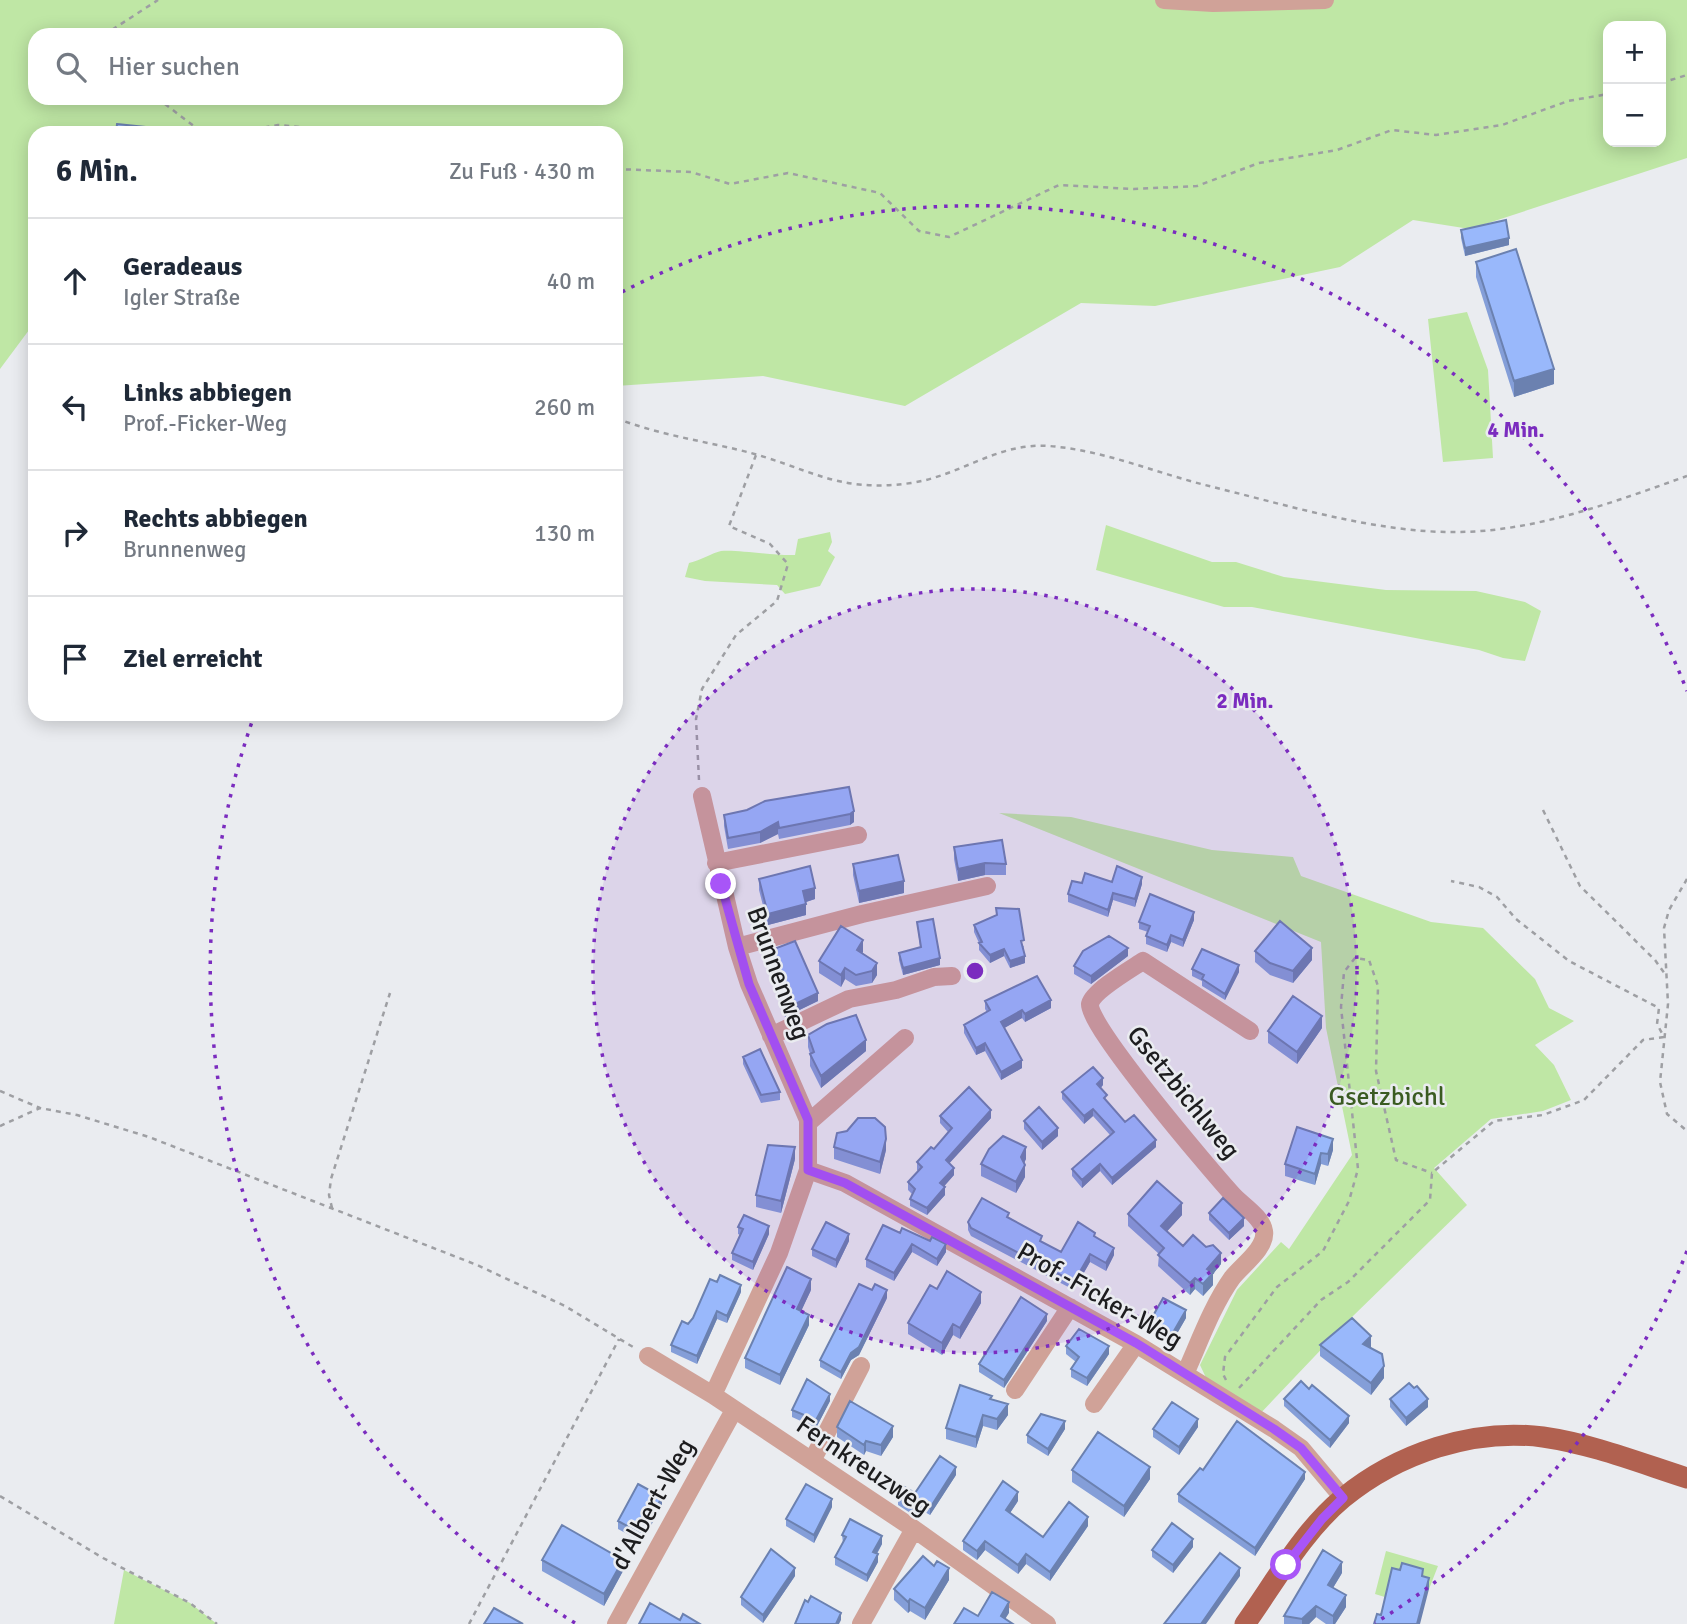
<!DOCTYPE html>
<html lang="de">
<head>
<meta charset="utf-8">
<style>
  :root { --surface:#fff; --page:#f2f2f3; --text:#1f2937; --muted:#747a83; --line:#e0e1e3 }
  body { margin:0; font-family:Signika,sans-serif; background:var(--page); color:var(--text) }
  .controls { position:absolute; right:21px; top:21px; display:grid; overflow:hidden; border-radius:14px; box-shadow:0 4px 18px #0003 }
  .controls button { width:63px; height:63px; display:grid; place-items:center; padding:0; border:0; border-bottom:2px solid var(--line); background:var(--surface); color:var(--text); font:35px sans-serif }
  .stop { position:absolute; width:21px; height:21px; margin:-16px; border:5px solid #a855f7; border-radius:50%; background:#fff }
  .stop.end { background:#a855f7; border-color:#fff; box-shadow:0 2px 7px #0008 }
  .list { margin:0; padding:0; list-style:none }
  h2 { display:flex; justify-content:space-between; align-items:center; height:91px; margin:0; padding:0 28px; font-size:30px }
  h2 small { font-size:23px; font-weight:400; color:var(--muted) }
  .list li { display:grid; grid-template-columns:46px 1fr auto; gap:21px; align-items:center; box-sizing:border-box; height:126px; padding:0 28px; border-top:2px solid var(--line) }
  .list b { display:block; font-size:26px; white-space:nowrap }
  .list p { margin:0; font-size:23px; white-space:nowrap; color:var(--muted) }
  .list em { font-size:23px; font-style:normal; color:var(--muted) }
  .icon { flex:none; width:38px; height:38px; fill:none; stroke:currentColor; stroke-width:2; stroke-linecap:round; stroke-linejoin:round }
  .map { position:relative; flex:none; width:1687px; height:1624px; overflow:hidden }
  .search { position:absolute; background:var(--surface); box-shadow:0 4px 18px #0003; left:28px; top:28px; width:595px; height:77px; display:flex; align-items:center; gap:18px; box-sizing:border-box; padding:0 24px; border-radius:21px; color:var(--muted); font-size:26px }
  .panel { position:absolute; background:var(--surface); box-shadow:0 4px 18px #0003; left:28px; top:126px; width:595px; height:595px; border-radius:21px }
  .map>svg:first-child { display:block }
  .green { fill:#bfe7a5; fill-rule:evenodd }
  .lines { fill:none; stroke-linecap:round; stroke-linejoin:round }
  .path { stroke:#9e9fa3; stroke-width:2.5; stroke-dasharray:5 5; stroke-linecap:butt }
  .minor { stroke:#d0a298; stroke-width:18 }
  .major { stroke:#b16150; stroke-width:21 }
  .wall { fill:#849ed8 }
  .shaded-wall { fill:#6b81b0 }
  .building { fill:#99b8fb; stroke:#6b81b0; stroke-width:2 }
  .route { stroke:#a855f7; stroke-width:9 }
  .ring { fill:none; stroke:#7b2cbf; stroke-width:3.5; stroke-dasharray:3.5 7 }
  .labels { text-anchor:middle; stroke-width:5; stroke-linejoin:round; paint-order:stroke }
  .street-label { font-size:26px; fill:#1d1d1f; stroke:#eaecf0 }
  .park-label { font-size:26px; fill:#3a5b21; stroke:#eaecf0 }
  .centre { fill:#7b2cbf; stroke:#eaecf0; stroke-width:3.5 }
  .ring-label { font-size:21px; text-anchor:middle; font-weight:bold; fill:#7b2cbf; stroke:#eaecf0; stroke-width:5; stroke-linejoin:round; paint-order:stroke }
</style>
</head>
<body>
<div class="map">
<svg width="1687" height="1624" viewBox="0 0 1687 1624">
  <rect width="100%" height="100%" fill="#eaecf0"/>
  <path class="green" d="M 0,0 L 1687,0 L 1687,158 L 1470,229 L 1413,220 L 1340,267 L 1155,306 L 1081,303 L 905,406 L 763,376 L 616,386 L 616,133 L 35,133 L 35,322 L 0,369 ZM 1608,26 L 1661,26 L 1661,142 L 1608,142 ZM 35,35 L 616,35 L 616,98 L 35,98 Z
    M 1467,312 L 1488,370 L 1493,458 L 1443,462 L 1428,319 Z
    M 1106,525 L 1212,562 L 1236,562 L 1284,577 L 1386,590 L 1476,591 L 1525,602 L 1541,611 L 1525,661 L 1503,658 L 1479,650 L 1252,607 L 1224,607 L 1096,570 Z
    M 830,532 L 832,542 L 828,551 L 835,557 L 820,586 L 785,594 L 777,585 L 705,581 L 685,577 L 689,563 C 701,560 712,553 721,551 C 735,549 775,556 795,555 L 798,539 Z
    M 999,813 L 1071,817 L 1212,850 L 1293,857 L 1301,876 L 1431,922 L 1483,928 L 1535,979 L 1549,1008 L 1574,1021 L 1535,1045 L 1554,1065 L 1571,1100 L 1543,1111 L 1491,1119 L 1434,1168 L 1467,1205 L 1353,1316 L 1256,1418 L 1209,1384 L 1200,1365 L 1237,1290 L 1281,1242 L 1289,1249 L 1352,1155 L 1326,1028 L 1321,942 Z
    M 1386,1551 L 1438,1566 L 1429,1589 L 1388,1598 L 1375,1594 Z
    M 124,1570 L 190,1603 L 217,1624 L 114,1624 Z"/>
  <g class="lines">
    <path class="path" d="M 104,35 L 158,0
      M 1661,83 L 1687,75
      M 96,98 L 106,98
      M 157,98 L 203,133
      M 235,133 L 278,125 L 367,133
      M 616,169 L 691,172 L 730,184 L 788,173 L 880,193 L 919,231 L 949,237 L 1059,185 L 1134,189 L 1197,186 L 1259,163 L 1337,150 L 1392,130 L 1436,135 L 1502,125 L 1568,101 L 1608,94
      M 616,418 C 656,434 698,440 739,450 C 807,466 835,494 911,483 C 960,476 998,442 1049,446 C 1102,450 1154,472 1205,485 C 1283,504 1376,533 1456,532 C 1534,532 1614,502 1687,476
      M 699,780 L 696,719 L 702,689 L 736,635 L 777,601 L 788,564 L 770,544 L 729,526 L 756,455
      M 1543,810 L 1580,886 L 1655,960 L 1665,974
      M 1687,879 L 1669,910 L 1664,928 L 1668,1004 L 1660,1082 L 1667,1114 L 1687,1131
      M 0,1091 L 40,1108
      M 0,1126 L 40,1108 L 77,1115 L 149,1137 L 477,1265 L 565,1306 L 633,1347
      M 332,1208 L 329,1195 L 331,1179 L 390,993
      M 1226,1380 L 1223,1374 L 1225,1357 L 1277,1287 L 1323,1251 L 1349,1201 L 1358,1169 L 1341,1007 L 1344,972 L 1355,958 L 1369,960 L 1378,986 L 1376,1071 L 1396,1160 L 1432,1173
      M 1239,1388 L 1321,1300 L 1348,1282 L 1430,1200 L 1432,1173 L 1494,1121 L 1543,1115 L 1584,1100 L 1643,1040 L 1664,1037 L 1657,1024 L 1659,1008 L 1569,961 L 1516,919 L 1497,897 L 1479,887 L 1451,881
      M 0,1496 L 103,1558 L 190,1603 L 217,1624
      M 469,1624 L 619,1339"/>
    <path class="minor" d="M 1164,0 L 1213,3 L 1325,0
      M 702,796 L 737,947 L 749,984 L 808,1120 L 808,1170 L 779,1253 L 713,1395
      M 716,863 L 858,835
      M 737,947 L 862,914 L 987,886
      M 771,1036 L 849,999 L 896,990 L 934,977 L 952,976
      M 808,1123 L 905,1038
      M 808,1170 L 845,1183 L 1136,1344 L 1274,1429 L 1301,1448 L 1343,1498
      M 648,1356 L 713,1395 L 914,1529 L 1047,1624
      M 1185,1374 C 1199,1343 1212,1306 1232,1278 C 1241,1266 1267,1248 1264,1231 C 1262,1217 1242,1205 1233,1195 C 1212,1172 1086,1024 1090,1004 C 1093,991 1131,969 1143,961 L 1250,1031
      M 1015,1390 L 1070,1307
      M 1094,1404 L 1136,1344
      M 812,1461 L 861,1366
      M 616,1624 L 734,1410
      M 861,1624 L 914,1529"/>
    <path class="major" d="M 1245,1624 C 1275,1582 1303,1531 1343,1498 C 1398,1453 1473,1428 1543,1437 C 1592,1444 1640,1463 1687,1478"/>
  </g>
  <path class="wall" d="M 1461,230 L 1509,245 L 1465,256 L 1461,238 Z
    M 1476,262 L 1554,384 L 1514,397 L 1476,277 Z
    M 849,787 L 854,822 L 850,825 L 779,839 L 778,834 L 760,843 L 728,849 L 724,826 L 724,815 Z
    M 954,847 L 1006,864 L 1006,875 L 985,875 L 958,881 L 954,859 Z
    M 853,864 L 904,893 L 859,903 L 853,875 Z
    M 759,879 L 815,899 L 806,902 L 806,915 L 768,925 L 759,890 Z
    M 1112,882 L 1142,884 L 1135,907 L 1113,900 L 1108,917 L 1068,902 L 1068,894 L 1082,883 Z
    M 996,908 L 1024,947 L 1023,948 L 1025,963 L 1010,968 L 1004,956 L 990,963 L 979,950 L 979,943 L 974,932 L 974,925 L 996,915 Z
    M 1194,920 L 1183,947 L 1171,942 L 1167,952 L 1146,944 L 1146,936 L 1148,932 L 1139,929 L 1139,922 Z
    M 917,922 L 940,965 L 903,975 L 899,960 L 899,953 L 920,947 Z
    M 1255,951 L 1312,960 L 1293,983 L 1270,975 L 1255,962 Z
    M 766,952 L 818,1001 L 785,1017 L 766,960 Z
    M 863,952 L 862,953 L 877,975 L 872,983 L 856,986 L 845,979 L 841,987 L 819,973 L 819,961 Z
    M 1128,956 L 1091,984 L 1074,974 L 1074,966 Z
    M 1192,969 L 1239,972 L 1225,1000 L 1202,986 L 1202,981 L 1192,976 Z
    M 985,1001 L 1051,1008 L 1025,1022 L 1022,1018 L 1004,1028 L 1022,1068 L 1001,1080 L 985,1051 L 976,1055 L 964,1033 L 964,1025 L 987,1012 L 985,1009 Z
    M 1322,1028 L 1297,1064 L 1268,1043 L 1268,1031 Z
    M 808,1035 L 866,1051 L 821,1088 L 810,1066 L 810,1054 L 808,1047 Z
    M 743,1057 L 780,1092 L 780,1100 L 761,1103 L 743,1064 Z
    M 1103,1085 L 1101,1088 L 1107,1102 L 1125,1122 L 1156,1147 L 1112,1185 L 1100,1171 L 1082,1188 L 1072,1176 L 1072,1169 L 1110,1135 L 1093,1116 L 1084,1124 L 1062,1099 L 1062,1092 Z
    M 940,1116 L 991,1118 L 949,1163 L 954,1175 L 944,1186 L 945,1195 L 927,1215 L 910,1206 L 910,1199 L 912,1194 L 908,1190 L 908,1182 L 918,1171 L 917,1170 L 917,1162 L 934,1149 L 948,1132 L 940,1123 Z
    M 1024,1121 L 1058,1136 L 1042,1150 L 1024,1129 Z
    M 1333,1139 L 1333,1150 L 1328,1166 L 1321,1164 L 1315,1185 L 1285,1176 L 1285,1164 Z
    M 834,1147 L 886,1150 L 880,1174 L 834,1159 Z
    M 795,1159 L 781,1213 L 756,1207 L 756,1195 Z
    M 1026,1159 L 1024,1163 L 1025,1177 L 1016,1193 L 981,1176 L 981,1164 Z
    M 1209,1213 L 1244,1226 L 1229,1240 L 1209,1220 Z
    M 1128,1214 L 1182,1215 L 1167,1231 L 1183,1246 L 1221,1264 L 1213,1274 L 1213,1285 L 1203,1296 L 1195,1289 L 1190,1295 L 1158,1266 L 1159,1254 L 1128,1226 Z
    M 1009,1218 L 1042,1242 L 1061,1252 L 1095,1237 L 1114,1255 L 1106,1271 L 1090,1262 L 1074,1290 L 971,1236 L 968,1230 L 968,1222 Z
    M 738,1227 L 769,1234 L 753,1270 L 732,1260 L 732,1253 L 740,1235 L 738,1234 Z
    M 900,1233 L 946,1252 L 937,1266 L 912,1252 L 894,1281 L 866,1267 L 866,1259 Z
    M 849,1241 L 836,1268 L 812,1256 L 812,1249 Z
    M 937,1289 L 981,1303 L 960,1339 L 953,1335 L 942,1355 L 908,1334 L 908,1323 Z
    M 811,1290 L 801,1311 L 809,1325 L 780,1385 L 745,1368 L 745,1358 Z
    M 741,1292 L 727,1323 L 717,1319 L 697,1364 L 671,1352 L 671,1345 L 688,1324 Z
    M 887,1298 L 859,1355 L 851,1360 L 841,1379 L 820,1367 L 820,1360 Z
    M 1186,1318 L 1171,1344 L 1149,1331 L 1149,1323 Z
    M 1047,1321 L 1004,1388 L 979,1372 L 979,1364 Z
    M 1320,1345 L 1371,1348 L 1384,1378 L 1371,1395 L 1320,1356 Z
    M 1066,1346 L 1109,1354 L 1087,1386 L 1071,1377 L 1071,1369 L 1076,1362 L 1066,1354 Z
    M 1414,1388 L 1428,1407 L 1406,1426 L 1390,1407 L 1390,1399 Z
    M 992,1399 L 1008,1415 L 997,1430 L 983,1426 L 976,1448 L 946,1439 L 946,1428 Z
    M 1284,1399 L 1349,1423 L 1330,1448 L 1284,1406 Z
    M 830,1401 L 816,1428 L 792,1417 L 792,1410 Z
    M 837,1427 L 893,1437 L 881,1456 L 866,1451 L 864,1455 L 837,1437 Z
    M 1198,1427 L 1179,1455 L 1153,1437 L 1153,1429 Z
    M 1065,1429 L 1048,1456 L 1027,1443 L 1027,1435 Z
    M 1072,1470 L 1150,1479 L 1124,1517 L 1072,1482 Z
    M 1203,1470 L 1305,1479 L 1255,1556 L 1178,1502 L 1178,1494 Z
    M 956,1475 L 930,1515 L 923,1511 L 918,1518 L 898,1505 L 898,1497 L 915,1493 Z
    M 1018,1501 L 1010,1513 L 1043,1537 L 1088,1526 L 1050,1581 L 1026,1564 L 1018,1574 L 985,1550 L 977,1560 L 963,1550 L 963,1541 Z
    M 662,1505 L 642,1542 L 618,1529 L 618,1521 Z
    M 832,1507 L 814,1543 L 786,1526 L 786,1519 Z
    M 842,1535 L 882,1544 L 877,1554 L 878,1562 L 867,1582 L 835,1565 L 835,1557 L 843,1543 Z
    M 1193,1547 L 1173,1573 L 1152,1557 L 1152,1550 Z
    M 542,1560 L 623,1571 L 604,1606 L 542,1571 Z
    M 1342,1573 L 1333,1588 L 1346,1607 L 1335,1624 L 1326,1624 L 1316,1617 L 1309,1624 L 1284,1624 L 1284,1616 Z
    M 795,1576 L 763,1623 L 741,1605 L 741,1597 Z
    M 949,1580 L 925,1620 L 910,1611 L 908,1613 L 894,1600 L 894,1589 Z"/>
  <path class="shaded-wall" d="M 1509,238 L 1509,245 L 1465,256 L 1465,248 Z
    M 1554,369 L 1554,384 L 1514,397 L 1514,381 Z
    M 854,811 L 854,822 L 850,825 L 850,814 Z
    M 778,822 L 778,834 L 760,843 L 760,832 Z
    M 985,863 L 985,875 L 958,881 L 958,869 Z
    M 1142,877 L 1142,884 L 1135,907 L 1135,899 Z
    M 904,881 L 904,893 L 859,903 L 859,891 Z
    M 815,888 L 815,899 L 803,903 L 803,891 Z
    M 1113,893 L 1113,900 L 1108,917 L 1108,910 Z
    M 806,904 L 806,915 L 768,925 L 768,914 Z
    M 1194,912 L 1194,920 L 1183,947 L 1183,940 Z
    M 1171,935 L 1171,942 L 1167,952 L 1167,945 Z
    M 863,940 L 863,952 L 857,961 L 857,950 Z
    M 1128,948 L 1128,956 L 1091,984 L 1091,976 Z
    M 1312,948 L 1312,960 L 1293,983 L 1293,971 Z
    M 1004,949 L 1004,956 L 990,963 L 990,955 Z
    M 1025,956 L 1025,963 L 1010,968 L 1010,961 Z
    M 940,958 L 940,965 L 903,975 L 903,968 Z
    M 877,963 L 877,975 L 872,983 L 872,971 Z
    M 1239,965 L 1239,972 L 1225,1000 L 1225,994 Z
    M 845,968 L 845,979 L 841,987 L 841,975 Z
    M 818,993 L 818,1001 L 785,1017 L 785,1009 Z
    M 1051,1000 L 1051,1008 L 1025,1022 L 1025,1014 Z
    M 1022,1010 L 1022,1018 L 1001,1030 L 1001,1022 Z
    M 1322,1016 L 1322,1028 L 1297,1064 L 1297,1052 Z
    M 866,1040 L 866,1051 L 821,1088 L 821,1076 Z
    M 985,1043 L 985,1051 L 976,1055 L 976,1048 Z
    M 1022,1060 L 1022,1068 L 1001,1080 L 1001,1072 Z
    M 1103,1078 L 1103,1085 L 1097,1091 L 1097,1084 Z
    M 1093,1109 L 1093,1116 L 1084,1124 L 1084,1116 Z
    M 991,1110 L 991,1118 L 946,1167 L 946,1160 Z
    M 1058,1128 L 1058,1136 L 1042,1150 L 1042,1142 Z
    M 886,1139 L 886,1150 L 880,1174 L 880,1162 Z
    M 1333,1139 L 1333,1150 L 1328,1166 L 1328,1154 Z
    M 1156,1140 L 1156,1147 L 1112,1185 L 1112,1178 Z
    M 795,1147 L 795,1159 L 781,1213 L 781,1201 Z
    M 1026,1147 L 1026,1159 L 1021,1169 L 1021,1157 Z
    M 1321,1153 L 1321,1164 L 1315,1185 L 1315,1174 Z
    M 1100,1164 L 1100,1171 L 1082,1188 L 1082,1180 Z
    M 1025,1165 L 1025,1177 L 1016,1193 L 1016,1182 Z
    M 954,1168 L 954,1175 L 940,1191 L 940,1183 Z
    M 945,1187 L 945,1195 L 927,1215 L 927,1208 Z
    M 1182,1203 L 1182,1215 L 1161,1238 L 1161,1226 Z
    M 1244,1218 L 1244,1226 L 1229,1240 L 1229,1233 Z
    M 769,1226 L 769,1234 L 753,1270 L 753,1262 Z
    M 849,1234 L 849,1241 L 836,1268 L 836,1260 Z
    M 912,1244 L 912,1252 L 894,1281 L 894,1273 Z
    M 946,1244 L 946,1252 L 937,1266 L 937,1259 Z
    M 1114,1248 L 1114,1255 L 1106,1271 L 1106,1263 Z
    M 1221,1253 L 1221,1264 L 1213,1274 L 1213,1285 L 1203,1296 L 1203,1284 L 1207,1269 Z
    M 1090,1254 L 1090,1262 L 1074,1290 L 1074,1282 Z
    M 1195,1278 L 1195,1289 L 1190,1295 L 1190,1283 Z
    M 811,1279 L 811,1290 L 797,1320 L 797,1309 Z
    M 741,1285 L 741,1292 L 727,1323 L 727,1316 Z
    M 887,1290 L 887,1298 L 859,1355 L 851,1360 L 841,1379 L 841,1372 Z
    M 981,1292 L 981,1303 L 960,1339 L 960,1328 Z
    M 1186,1310 L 1186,1318 L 1171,1344 L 1171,1336 Z
    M 717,1311 L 717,1319 L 697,1364 L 697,1356 Z
    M 1047,1314 L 1047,1321 L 1004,1388 L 1004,1380 Z
    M 809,1315 L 809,1325 L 780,1385 L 780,1375 Z
    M 953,1324 L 953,1335 L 942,1355 L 942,1343 Z
    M 1371,1336 L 1371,1348 L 1363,1344 Z
    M 1109,1346 L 1109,1354 L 1087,1386 L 1087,1378 Z
    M 1384,1366 L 1384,1378 L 1371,1395 L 1371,1383 Z
    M 830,1394 L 830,1401 L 816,1428 L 816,1420 Z
    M 1428,1399 L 1428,1407 L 1406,1426 L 1406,1418 Z
    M 1008,1404 L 1008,1415 L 997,1430 L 997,1419 Z
    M 983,1415 L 983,1426 L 976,1448 L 976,1437 Z
    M 1349,1416 L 1349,1423 L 1330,1448 L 1330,1440 Z
    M 1198,1419 L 1198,1427 L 1179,1455 L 1179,1447 Z
    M 1065,1421 L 1065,1429 L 1048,1456 L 1048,1449 Z
    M 893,1426 L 893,1437 L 881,1456 L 881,1445 Z
    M 866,1441 L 866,1451 L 864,1455 L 864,1445 Z
    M 956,1467 L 956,1475 L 930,1515 L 930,1508 Z
    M 1150,1467 L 1150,1479 L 1124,1517 L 1124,1506 Z
    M 1305,1472 L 1305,1479 L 1255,1556 L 1255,1548 Z
    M 1018,1492 L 1018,1501 L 1006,1519 L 1006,1510 Z
    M 662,1497 L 662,1505 L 642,1542 L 642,1534 Z
    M 832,1499 L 832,1507 L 814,1543 L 814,1535 Z
    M 923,1503 L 923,1511 L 918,1518 L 918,1510 Z
    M 1088,1517 L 1088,1526 L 1050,1581 L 1050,1572 Z
    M 882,1536 L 882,1544 L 873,1560 L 873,1552 Z
    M 1193,1539 L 1193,1547 L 1173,1573 L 1173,1565 Z
    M 985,1541 L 985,1550 L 977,1560 L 977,1551 Z
    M 878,1554 L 878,1562 L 867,1582 L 867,1575 Z
    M 1026,1554 L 1026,1564 L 1018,1574 L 1018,1565 Z
    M 623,1560 L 623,1571 L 604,1606 L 604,1594 Z
    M 1342,1562 L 1342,1573 L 1328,1596 L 1328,1585 Z
    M 795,1568 L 795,1576 L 763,1623 L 763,1615 Z
    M 949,1568 L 949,1580 L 925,1620 L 925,1608 Z
    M 1240,1568 L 1240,1576 L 1206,1624 L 1201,1624 Z
    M 1429,1578 L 1429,1589 L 1420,1624 L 1417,1624 Z
    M 1346,1595 L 1346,1607 L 1335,1624 L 1333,1624 L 1333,1616 Z
    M 910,1599 L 910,1611 L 908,1613 L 908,1602 Z
    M 1009,1602 L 1009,1613 L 1002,1624 L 1001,1616 Z
    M 1316,1606 L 1316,1617 L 1309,1624 L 1302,1624 L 1302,1619 Z
    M 841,1613 L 841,1620 L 839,1624 L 836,1624 Z"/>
  <path class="building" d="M 117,124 L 145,127 L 145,133 L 116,133 Z
    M 1506,220 L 1509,238 L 1465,248 L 1461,230 Z
    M 1516,249 L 1554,369 L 1514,381 L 1476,262 Z
    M 849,787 L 854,811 L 850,814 L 779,828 L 778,822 L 760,832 L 728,838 L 724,815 L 747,810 L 765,801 Z
    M 1002,840 L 1006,864 L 985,863 L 958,869 L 954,847 Z
    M 898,855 L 904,881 L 859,891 L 853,864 Z
    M 810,866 L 815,888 L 803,891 L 806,904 L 768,914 L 759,879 Z
    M 1117,866 L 1142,877 L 1135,899 L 1113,893 L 1108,910 L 1068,894 L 1072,881 L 1082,883 L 1085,873 L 1112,882 Z
    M 1150,894 L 1194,912 L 1183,940 L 1171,935 L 1167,945 L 1146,936 L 1150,926 L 1139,922 Z
    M 996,908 L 1019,909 L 1024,940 L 1021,941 L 1025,956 L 1010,961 L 1004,949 L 990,955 L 979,943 L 982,942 L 974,925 L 997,915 Z
    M 933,919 L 940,958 L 903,968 L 899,953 L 921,947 L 917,922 Z
    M 1280,921 L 1312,948 L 1293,971 L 1270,963 L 1255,951 Z
    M 841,926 L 863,940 L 857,950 L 877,963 L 872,971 L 856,975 L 845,968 L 841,975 L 819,961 Z
    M 1109,936 L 1128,948 L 1091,976 L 1074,966 L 1083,951 Z
    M 795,941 L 818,993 L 785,1009 L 766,952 Z
    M 1202,949 L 1239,965 L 1225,994 L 1202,979 L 1204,975 L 1192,969 Z
    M 1037,976 L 1051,1000 L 1025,1014 L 1022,1010 L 1001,1022 L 1022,1060 L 1001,1072 L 985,1043 L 976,1048 L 964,1025 L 990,1010 L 985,1001 Z
    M 1293,996 L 1322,1016 L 1297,1052 L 1268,1031 Z
    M 856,1015 L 866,1040 L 821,1076 L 810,1054 L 814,1052 L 808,1035 L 827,1024 Z
    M 760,1049 L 780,1092 L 761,1095 L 743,1057 Z
    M 1093,1067 L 1103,1078 L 1097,1084 L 1107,1095 L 1104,1098 L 1125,1122 L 1134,1115 L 1156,1140 L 1112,1178 L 1100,1164 L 1082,1180 L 1072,1169 L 1114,1132 L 1093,1109 L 1084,1116 L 1062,1092 Z
    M 969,1087 L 991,1110 L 946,1160 L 954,1168 L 940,1183 L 945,1187 L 927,1208 L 910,1199 L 915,1189 L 908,1182 L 922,1167 L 917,1162 L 931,1147 L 934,1149 L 952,1128 L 940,1116 Z
    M 1039,1107 L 1058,1128 L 1042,1142 L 1024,1121 Z
    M 858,1118 L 875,1118 L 885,1127 L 886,1139 L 880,1162 L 834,1147 L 837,1133 L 847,1131 Z
    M 1297,1127 L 1333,1139 L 1328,1154 L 1321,1153 L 1315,1174 L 1285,1164 Z
    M 1003,1136 L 1026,1147 L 1021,1157 L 1025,1165 L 1016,1182 L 981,1164 L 989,1149 Z
    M 768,1145 L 795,1147 L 781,1201 L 756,1195 Z
    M 1157,1181 L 1182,1203 L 1161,1226 L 1183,1246 L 1193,1235 L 1206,1247 L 1213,1245 L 1221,1253 L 1207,1269 L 1213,1273 L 1203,1284 L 1195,1278 L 1190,1283 L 1158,1255 L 1164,1248 L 1128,1214 Z
    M 982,1198 L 1009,1213 L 1007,1217 L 1042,1236 L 1040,1241 L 1061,1252 L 1078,1222 L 1095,1233 L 1094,1236 L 1114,1248 L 1106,1263 L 1090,1254 L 1074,1282 L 971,1228 L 968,1222 Z
    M 1223,1198 L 1244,1218 L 1229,1233 L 1209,1213 Z
    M 744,1215 L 769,1226 L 753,1262 L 732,1253 L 743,1229 L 738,1227 Z
    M 826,1222 L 849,1234 L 836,1260 L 812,1249 Z
    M 883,1225 L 900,1233 L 902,1228 L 930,1241 L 932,1237 L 946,1244 L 937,1259 L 912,1244 L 894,1273 L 866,1259 Z
    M 787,1267 L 811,1279 L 797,1309 L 809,1315 L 780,1375 L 745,1358 Z
    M 947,1271 L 981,1292 L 960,1328 L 953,1324 L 942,1343 L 908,1323 L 930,1285 L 937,1289 Z
    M 720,1275 L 741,1285 L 727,1316 L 717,1311 L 697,1356 L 671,1345 L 682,1321 L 688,1324 L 693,1318 L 710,1279 L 717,1282 Z
    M 859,1284 L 872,1290 L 875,1284 L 887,1290 L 859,1347 L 851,1353 L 841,1372 L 820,1360 Z
    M 1021,1297 L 1047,1314 L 1004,1380 L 979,1364 Z
    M 1163,1298 L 1186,1310 L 1171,1336 L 1149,1323 Z
    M 1352,1318 L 1371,1336 L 1363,1344 L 1382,1354 L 1384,1366 L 1371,1383 L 1320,1345 Z
    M 1079,1329 L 1109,1346 L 1087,1378 L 1071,1369 L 1079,1357 L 1066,1346 Z
    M 807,1379 L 830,1394 L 816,1420 L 792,1410 Z
    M 1301,1381 L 1309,1389 L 1312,1385 L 1349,1416 L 1330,1440 L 1284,1399 Z
    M 1409,1383 L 1414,1388 L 1417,1386 L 1428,1399 L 1406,1418 L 1390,1399 Z
    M 960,1385 L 992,1396 L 990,1399 L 1008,1404 L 997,1419 L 983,1415 L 976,1437 L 946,1428 Z
    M 850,1401 L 893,1426 L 881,1445 L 866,1441 L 864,1445 L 837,1427 Z
    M 1172,1402 L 1198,1419 L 1179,1447 L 1153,1429 Z
    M 1041,1414 L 1065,1421 L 1048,1449 L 1027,1435 Z
    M 1237,1421 L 1305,1472 L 1255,1548 L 1178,1494 L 1200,1468 L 1203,1470 Z
    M 1098,1432 L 1150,1467 L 1124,1506 L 1072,1470 Z
    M 940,1456 L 956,1467 L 930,1508 L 923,1503 L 918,1510 L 898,1497 L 905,1487 L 915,1493 Z
    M 1003,1481 L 1018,1492 L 1006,1510 L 1043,1537 L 1069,1502 L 1088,1517 L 1050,1572 L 1026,1554 L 1018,1565 L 985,1541 L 977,1551 L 963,1541 Z
    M 638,1484 L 662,1497 L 642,1534 L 618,1521 Z
    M 806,1484 L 832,1499 L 814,1535 L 786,1519 Z
    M 850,1519 L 882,1536 L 873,1552 L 878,1554 L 867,1575 L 835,1557 L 846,1537 L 842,1535 Z
    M 1172,1523 L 1193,1539 L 1173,1565 L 1152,1550 Z
    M 562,1525 L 623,1560 L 604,1594 L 542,1560 Z
    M 771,1549 L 795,1568 L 763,1615 L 741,1597 Z
    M 1323,1550 L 1342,1562 L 1328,1585 L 1346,1595 L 1333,1616 L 1316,1606 L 1302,1619 L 1284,1616 Z
    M 1220,1553 L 1240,1568 L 1201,1624 L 1164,1624 Z
    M 923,1556 L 934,1566 L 937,1561 L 949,1568 L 925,1608 L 910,1599 L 908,1602 L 894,1589 Z
    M 1402,1563 L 1423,1569 L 1422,1576 L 1429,1578 L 1417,1624 L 1374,1624 L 1377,1614 L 1381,1615 L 1392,1568 L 1400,1570 Z
    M 992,1592 L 1009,1602 L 1001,1616 L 1013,1624 L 954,1624 L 964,1608 L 978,1616 Z
    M 811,1596 L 841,1613 L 836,1624 L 795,1624 L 805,1600 L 808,1602 Z
    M 650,1603 L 680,1620 L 683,1614 L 700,1624 L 639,1624 Z
    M 494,1608 L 523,1624 L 484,1624 Z"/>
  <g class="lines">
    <path class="route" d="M 721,884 L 749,984 L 808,1120 L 808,1170 L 845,1183 L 1136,1343 L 1274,1429 L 1301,1448 L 1343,1498 L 1322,1519 L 1286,1565"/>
  </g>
  <circle cx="975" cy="971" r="382" fill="#7b2cbf" fill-opacity=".12"/>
  <g class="ring">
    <circle cx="975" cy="971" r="382"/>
    <path d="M1687 1251A765 765 0 0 1 1375 1623M575 1623A765 765 0 0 1 254 716M622 292A765 765 0 0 1 1687 691"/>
  </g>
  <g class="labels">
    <g class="street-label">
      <text transform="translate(779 973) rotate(70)" y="9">Brunnenweg</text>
      <text transform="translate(1184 1092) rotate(51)" y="9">Gsetzbichlweg</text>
      <text transform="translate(1100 1295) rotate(30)" y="9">Prof.-Ficker-Weg</text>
      <text transform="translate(864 1465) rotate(34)" y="9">Fernkreuzweg</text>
      <text transform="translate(652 1504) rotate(-61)" y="9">d'Albert-Weg</text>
    </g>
    <g class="park-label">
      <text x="1387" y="1105">Gsetzbichl</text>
    </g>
  </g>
  <circle cx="975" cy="971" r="10" class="centre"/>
  <g class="ring-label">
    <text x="1516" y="437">4 Min.</text>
    <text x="1245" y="708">2 Min.</text>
  </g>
</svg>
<div class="controls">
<button>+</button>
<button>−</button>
</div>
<div class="stop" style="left:1286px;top:1565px"></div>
<div class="stop end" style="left:721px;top:884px"></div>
<div class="search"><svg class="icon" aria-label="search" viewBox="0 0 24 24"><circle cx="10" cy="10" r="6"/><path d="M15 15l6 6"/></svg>Hier suchen</div>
<section class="panel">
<h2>6 Min.<small>Zu Fuß · 430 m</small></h2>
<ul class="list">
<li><svg class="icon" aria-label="ahead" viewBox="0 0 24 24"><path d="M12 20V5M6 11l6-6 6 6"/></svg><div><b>Geradeaus</b><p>Igler Straße</p></div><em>40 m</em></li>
<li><svg class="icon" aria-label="left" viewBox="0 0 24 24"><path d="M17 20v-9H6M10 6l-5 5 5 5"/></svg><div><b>Links abbiegen</b><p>Prof.-Ficker-Weg</p></div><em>260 m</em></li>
<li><svg class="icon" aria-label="right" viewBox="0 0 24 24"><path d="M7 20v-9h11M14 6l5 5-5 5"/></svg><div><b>Rechts abbiegen</b><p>Brunnenweg</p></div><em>130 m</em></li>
<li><svg class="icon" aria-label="arrive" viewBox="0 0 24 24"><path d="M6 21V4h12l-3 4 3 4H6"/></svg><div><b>Ziel erreicht</b></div></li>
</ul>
</section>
</div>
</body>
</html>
